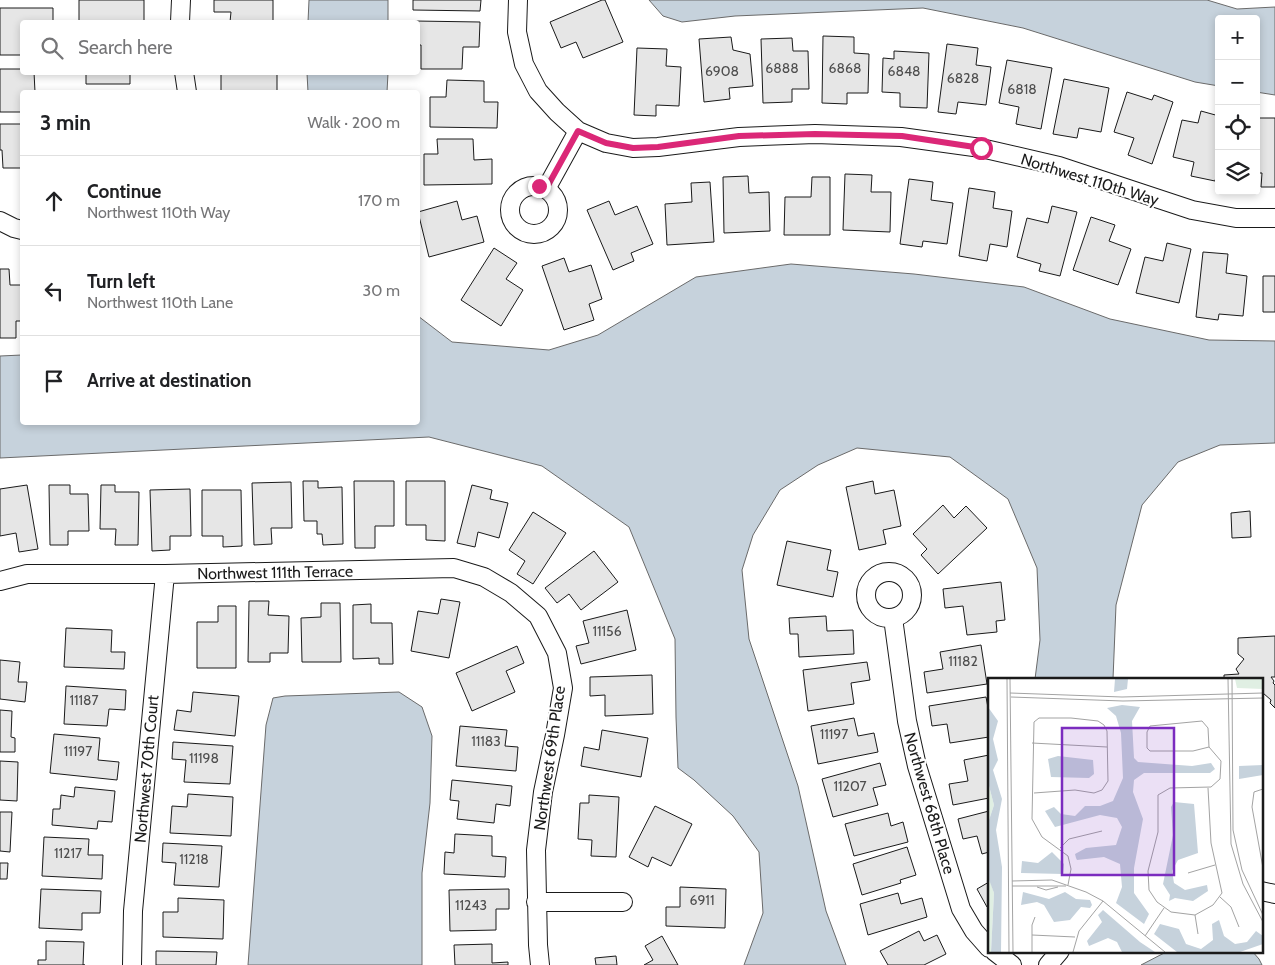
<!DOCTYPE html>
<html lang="en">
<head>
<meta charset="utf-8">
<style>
  :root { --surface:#fff; --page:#f2f2f2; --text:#202124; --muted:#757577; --line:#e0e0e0 }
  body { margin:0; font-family:Cabin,sans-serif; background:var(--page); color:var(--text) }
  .controls { position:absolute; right:15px; top:15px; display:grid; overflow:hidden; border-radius:5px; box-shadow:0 2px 8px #0003 }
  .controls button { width:45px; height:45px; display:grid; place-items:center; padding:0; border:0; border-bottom:1px solid var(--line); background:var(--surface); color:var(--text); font:25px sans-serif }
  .stop { position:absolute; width:15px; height:15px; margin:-11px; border:4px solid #db2777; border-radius:50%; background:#fff }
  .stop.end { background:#db2777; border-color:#fff; box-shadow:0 1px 5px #0008 }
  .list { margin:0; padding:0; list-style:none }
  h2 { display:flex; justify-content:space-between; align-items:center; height:65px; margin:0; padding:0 20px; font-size:21px }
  h2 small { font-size:16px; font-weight:400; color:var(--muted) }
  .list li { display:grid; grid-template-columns:32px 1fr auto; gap:15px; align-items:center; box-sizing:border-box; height:90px; padding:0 20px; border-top:1px solid var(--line) }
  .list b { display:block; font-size:19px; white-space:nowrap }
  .list p { margin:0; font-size:16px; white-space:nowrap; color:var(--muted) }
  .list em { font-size:16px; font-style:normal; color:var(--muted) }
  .icon { flex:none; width:28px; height:28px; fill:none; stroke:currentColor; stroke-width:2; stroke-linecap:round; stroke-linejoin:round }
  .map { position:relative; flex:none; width:1275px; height:965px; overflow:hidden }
  .search { position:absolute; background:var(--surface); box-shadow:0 2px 8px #0003; left:20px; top:20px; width:400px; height:55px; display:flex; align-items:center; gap:12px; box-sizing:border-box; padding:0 18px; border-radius:5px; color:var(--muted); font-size:19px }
  .panel { position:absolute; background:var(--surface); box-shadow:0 2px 8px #0003; left:20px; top:90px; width:400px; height:335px; border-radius:5px }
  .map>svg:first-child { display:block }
  .water { fill:#c6d2dc; stroke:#6a6a6a }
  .building { fill:#e6e6e6; stroke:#1a1a1a }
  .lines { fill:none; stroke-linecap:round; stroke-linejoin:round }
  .minor-casing { stroke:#1a1a1a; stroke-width:20 }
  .minor { stroke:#fff; stroke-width:18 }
  .route { stroke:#db2777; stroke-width:6 }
  .labels { text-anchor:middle; stroke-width:4; stroke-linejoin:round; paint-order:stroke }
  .number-label { font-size:14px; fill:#4d4d4d }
  .street-label { font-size:16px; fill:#1a1a1a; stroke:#fff }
  .inset-road { fill:none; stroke:#a3a3a3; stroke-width:1 }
  .view { fill:#7b2cbf; fill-opacity:0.15; stroke:#7b2cbf; stroke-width:2.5 }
  .inset-edge { fill:none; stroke:#1a1a1a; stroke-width:2.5 }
</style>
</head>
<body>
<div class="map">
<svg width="1275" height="965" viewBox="0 0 1275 965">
  <rect width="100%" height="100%" fill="#fff"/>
  <path class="water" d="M 309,0 L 388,0 L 388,22 L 308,22 Z
    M 649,0 L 1207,0 L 1237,9 L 1275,7 L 1275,95 L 1256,92 L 1256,19 L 1219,19 L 1219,86 L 1195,82 L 1023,28 L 923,8 L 735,16 L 682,22 L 663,16 Z
    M 307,73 L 388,73 L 387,92 L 308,92 Z
    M 791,264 L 914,274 L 1024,287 L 1110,319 L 1209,340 L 1275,341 L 1275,443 L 1220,445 L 1178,462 L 1142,505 L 1116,605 L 1113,679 L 1035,679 L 1040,640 L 1037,568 L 1008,499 L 950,457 L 857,448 L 818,465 L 780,490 L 753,535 L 742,570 L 749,639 L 798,786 L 826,911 L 846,965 L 744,965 L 763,913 L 759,852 L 733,816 L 694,780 L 678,768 L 676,717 L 675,639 L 629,527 L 542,466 L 429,437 L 0,458 L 0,356 L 22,355 L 22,422 L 418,422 L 418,316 L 452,342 L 549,350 L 598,335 L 696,277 Z
    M 399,692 L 422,707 L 432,736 L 430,803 L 422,873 L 422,965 L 248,965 L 266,725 L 273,698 L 285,696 Z
    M 1168,951 L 1252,951 L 1259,959 L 1262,965 L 1141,965 Z"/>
  <path class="building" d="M 79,0 L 144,0 L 144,22 L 79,22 Z
    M 214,0 L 273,0 L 273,22 L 230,22 L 231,12 L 214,12 Z
    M 413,0 L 481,0 L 480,11 L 413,10 Z
    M 602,0 L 605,0 L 623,42 L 583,58 L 576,42 L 561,48 L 550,22 Z
    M 0,8 L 53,8 L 53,22 L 22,22 L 22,55 L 0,55 Z
    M 415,21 L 480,22 L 479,47 L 463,47 L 462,69 L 421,69 L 421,45 L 418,45 L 418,22 L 415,22 Z
    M 823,36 L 854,37 L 854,53 L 869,54 L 868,93 L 847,93 L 847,104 L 822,103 Z
    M 731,37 L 733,50 L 750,54 L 753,86 L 729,88 L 730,99 L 704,102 L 699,39 Z
    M 792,38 L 793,51 L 808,51 L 809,89 L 792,89 L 792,102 L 763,103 L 761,39 Z
    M 947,44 L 978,48 L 976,65 L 991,67 L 986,105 L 958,102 L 956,114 L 938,112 Z
    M 637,48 L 667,49 L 666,66 L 681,67 L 679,106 L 656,105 L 656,116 L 634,115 Z
    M 894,51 L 929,53 L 927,108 L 900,107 L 900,93 L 882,92 L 883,58 L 894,59 Z
    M 1007,60 L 1052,68 L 1041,129 L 1016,124 L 1019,107 L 999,103 Z
    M 0,69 L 22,69 L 22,72 L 34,72 L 35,92 L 22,92 L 22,112 L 0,112 Z
    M 86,72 L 130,72 L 130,84 L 86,84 Z
    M 221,72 L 277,72 L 277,92 L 221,92 Z
    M 1064,79 L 1109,88 L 1101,132 L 1079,128 L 1077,138 L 1053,134 Z
    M 447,80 L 484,81 L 484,102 L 498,102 L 497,128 L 430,127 L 430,97 L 446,97 Z
    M 1127,92 L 1152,100 L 1154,95 L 1173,102 L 1152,164 L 1128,155 L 1134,138 L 1114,132 Z
    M 1201,111 L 1219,116 L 1219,164 L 1215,181 L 1191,176 L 1194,162 L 1173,157 L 1182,120 L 1198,123 Z
    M 1258,118 L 1275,118 L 1275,187 L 1261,187 L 1262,173 L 1256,173 L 1256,134 L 1258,134 Z
    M 0,124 L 22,124 L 22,168 L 3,168 L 2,150 L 0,150 Z
    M 437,139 L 473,139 L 474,160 L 492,159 L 492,184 L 424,185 L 424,154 L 438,154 Z
    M 845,174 L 872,175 L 871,192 L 891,192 L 890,232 L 843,230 Z
    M 748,176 L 749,193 L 769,192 L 770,231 L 724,233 L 723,177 Z
    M 812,177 L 830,177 L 830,235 L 784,235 L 785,197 L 811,197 Z
    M 909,179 L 933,182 L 931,200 L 953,203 L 947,244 L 923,241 L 922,247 L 900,244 Z
    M 710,182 L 714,242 L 667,245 L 665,204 L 692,202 L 691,183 Z
    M 969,188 L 995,192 L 993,208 L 1012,211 L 1007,247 L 990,244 L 987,261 L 959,256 Z
    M 457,201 L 462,220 L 477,216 L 484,242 L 429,257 L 418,212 Z
    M 609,201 L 615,215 L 637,206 L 653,244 L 631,253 L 634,261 L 613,270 L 587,210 Z
    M 1052,206 L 1077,212 L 1060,276 L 1039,271 L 1041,264 L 1017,257 L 1027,218 L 1048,223 Z
    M 1091,217 L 1115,225 L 1109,241 L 1131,249 L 1118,285 L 1073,270 Z
    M 1167,243 L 1191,249 L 1179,303 L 1136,293 L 1145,257 L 1163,261 Z
    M 494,248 L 517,263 L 506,279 L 523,290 L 501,326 L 461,300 Z
    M 1203,252 L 1228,254 L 1226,273 L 1247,276 L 1243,316 L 1219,314 L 1218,320 L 1196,317 Z
    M 564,258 L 569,272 L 591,265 L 602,299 L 589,304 L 594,320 L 564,330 L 542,266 Z
    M 0,269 L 9,269 L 10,285 L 22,285 L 22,321 L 16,321 L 16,338 L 0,338 Z
    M 1263,276 L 1275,276 L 1275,312 L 1263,312 Z
    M 303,481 L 318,481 L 318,488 L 342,487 L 343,544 L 323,545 L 322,534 L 317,534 L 317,521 L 304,521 Z
    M 354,481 L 394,481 L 394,526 L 375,526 L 375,548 L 355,548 Z
    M 406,481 L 445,481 L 445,541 L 426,540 L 426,525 L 406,525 Z
    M 873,481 L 875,494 L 894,490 L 901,526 L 883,530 L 886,544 L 859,550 L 846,487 Z
    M 291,482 L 292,528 L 271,528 L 272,544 L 254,545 L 252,483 Z
    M 27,485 L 38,549 L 19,552 L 16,533 L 0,536 L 0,489 Z
    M 49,485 L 70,485 L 70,494 L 88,494 L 89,531 L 68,531 L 68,545 L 50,545 Z
    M 101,485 L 115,485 L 115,492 L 139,492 L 138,545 L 115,545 L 116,529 L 100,529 Z
    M 472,485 L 492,490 L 490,499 L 508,503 L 499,538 L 478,532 L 475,547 L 457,543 Z
    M 190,489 L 191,536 L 170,536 L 170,550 L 152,551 L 150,490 Z
    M 202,490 L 241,490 L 242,546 L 223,547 L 223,536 L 202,536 Z
    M 943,505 L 954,518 L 966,506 L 987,528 L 938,574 L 921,555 L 927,549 L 913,534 Z
    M 1250,511 L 1251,537 L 1232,538 L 1231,513 Z
    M 533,512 L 566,533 L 533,584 L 517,574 L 525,561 L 509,550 Z
    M 787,541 L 831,550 L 827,570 L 838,572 L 833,597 L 777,585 Z
    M 594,551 L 618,582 L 581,610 L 569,594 L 557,603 L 545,588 Z
    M 1001,582 L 1005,620 L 996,621 L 997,632 L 967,635 L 963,606 L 945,608 L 943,589 Z
    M 441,599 L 460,602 L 449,658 L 411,651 L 418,611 L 438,614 Z
    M 249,601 L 269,601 L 268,615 L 289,616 L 288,653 L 270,653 L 270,662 L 248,662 Z
    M 321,603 L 340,603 L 341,662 L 302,662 L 301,618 L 321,617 Z
    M 371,604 L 371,623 L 392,623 L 393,664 L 379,664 L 379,658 L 353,659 L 353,605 Z
    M 218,606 L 236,606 L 236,668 L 197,668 L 197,622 L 218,622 Z
    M 627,610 L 636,650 L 581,664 L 576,646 L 589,643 L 583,621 Z
    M 826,616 L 827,631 L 853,630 L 854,654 L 799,657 L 798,634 L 790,634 L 789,618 Z
    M 66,628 L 112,630 L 111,652 L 125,652 L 124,669 L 64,667 Z
    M 1275,636 L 1275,677 L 1271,677 L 1274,681 L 1273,683 L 1275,685 L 1275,708 L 1270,703 L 1271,700 L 1263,693 L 1261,694 L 1261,679 L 1224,679 L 1224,675 L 1239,674 L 1236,669 L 1244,659 L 1238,654 L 1238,638 Z
    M 981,645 L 987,684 L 927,693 L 924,672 L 943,669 L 940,652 Z
    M 517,646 L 524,663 L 506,671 L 515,692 L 472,711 L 456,673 Z
    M 0,660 L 20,662 L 18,682 L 27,682 L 25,702 L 0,699 Z
    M 867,662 L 870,680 L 851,683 L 854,704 L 808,711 L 803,670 Z
    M 652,675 L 653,714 L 605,716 L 605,695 L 590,696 L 590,677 Z
    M 66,686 L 126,690 L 125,710 L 109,709 L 107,726 L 64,724 Z
    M 193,692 L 239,696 L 235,736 L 174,730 L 177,710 L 191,712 Z
    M 986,697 L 989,713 L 989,737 L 950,743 L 947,724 L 932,726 L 929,706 Z
    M 0,710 L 12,711 L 11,737 L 15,738 L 15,752 L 0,752 Z
    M 854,718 L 858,736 L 874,733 L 878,752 L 818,764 L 811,726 Z
    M 460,726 L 507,730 L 505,746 L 518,747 L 516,771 L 456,766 Z
    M 602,730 L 648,738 L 641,777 L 581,766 L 584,747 L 599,750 Z
    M 54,734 L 100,738 L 98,760 L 119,762 L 117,780 L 50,773 Z
    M 173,742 L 233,746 L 230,784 L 184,782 L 186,760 L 172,759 Z
    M 989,755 L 989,798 L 953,805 L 949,784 L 968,781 L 964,760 Z
    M 0,761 L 18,762 L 17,801 L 0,800 Z
    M 880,763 L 886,785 L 873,788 L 878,805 L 833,817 L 822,779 Z
    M 452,780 L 512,786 L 510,806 L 496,804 L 494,823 L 457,819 L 459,801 L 450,800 Z
    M 75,787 L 115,791 L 112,822 L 98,821 L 97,829 L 52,825 L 53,809 L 60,809 L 61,795 L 74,797 Z
    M 188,794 L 233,797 L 231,836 L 170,833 L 172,806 L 187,807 Z
    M 589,795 L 619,797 L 616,857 L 591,856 L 592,840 L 578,839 L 580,803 L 589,803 Z
    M 655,806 L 692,824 L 671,866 L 652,857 L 648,867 L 629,857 Z
    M 989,811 L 989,852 L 982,854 L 977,836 L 963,839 L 958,819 Z
    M 0,812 L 12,812 L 10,852 L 0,851 Z
    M 888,813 L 891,826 L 903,822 L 908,842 L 854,856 L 845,824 Z
    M 455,834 L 492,836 L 492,856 L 506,857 L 505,877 L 444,874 L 445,852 L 454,853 Z
    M 44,837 L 89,839 L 88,855 L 103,855 L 102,879 L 42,876 Z
    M 163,843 L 222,846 L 219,887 L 174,885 L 176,863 L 162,862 Z
    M 907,847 L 916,875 L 900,880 L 901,883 L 862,895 L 853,864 Z
    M 0,863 L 8,863 L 7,879 L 0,879 Z
    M 989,882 L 989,906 L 987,907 L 977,889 Z
    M 680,887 L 726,889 L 725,928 L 666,926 L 666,907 L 680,907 Z
    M 41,889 L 101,891 L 100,913 L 82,913 L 82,930 L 39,928 Z
    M 509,889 L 509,909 L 496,909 L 496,930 L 450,931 L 449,890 Z
    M 898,893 L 901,904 L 922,898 L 927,917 L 868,935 L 860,904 Z
    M 178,898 L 224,900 L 223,939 L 163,937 L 163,912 L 178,912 Z
    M 919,931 L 924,941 L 937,935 L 946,954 L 924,965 L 888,965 L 880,951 Z
    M 662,936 L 678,965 L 644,965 L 653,960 L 645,946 Z
    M 46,941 L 84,942 L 83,965 L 85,965 L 38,965 L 38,960 L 46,960 Z
    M 492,944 L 492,963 L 508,962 L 508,965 L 455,965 L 454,945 Z
    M 156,951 L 217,952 L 216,965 L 156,965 Z
    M 616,956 L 617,965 L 596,965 L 595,958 Z"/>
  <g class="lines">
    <g class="minor-casing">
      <path id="minor" d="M 518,0 L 517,32 L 524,64 L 538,91 L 557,112 L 578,131 L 606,143 L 633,148 L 658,147 L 739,137 L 815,134 L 901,137 L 981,148 L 1059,166 L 1192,210 L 1236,218 L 1275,218
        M 180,22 L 181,0
        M 184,72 L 187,92
        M510 210a24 24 0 1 1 48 0a24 24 0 1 1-48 0Z
        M 546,189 L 578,131
        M 0,221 L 14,228 L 22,230
        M866 595a23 23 0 1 1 46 0a23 23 0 1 1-46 0Z
        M 0,581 L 27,574 L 165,574 L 454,568 L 484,577 L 511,593 L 538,616 L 557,653 L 563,688 L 555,735 L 543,792 L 536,850 L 538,945 L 540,965
        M 893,618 L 907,721 L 917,766 L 961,909 L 974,931 L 989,948
        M 1261,891 L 1275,894
        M 536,902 L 623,902
        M 994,951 L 1012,965
        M 132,965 L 133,911 L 165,574
        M 1048,965 L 1060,951"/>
    </g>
    <use href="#minor" class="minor"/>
  </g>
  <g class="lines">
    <path class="route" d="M 539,186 L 546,189 L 578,131 L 606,143 L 633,148 L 658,147 L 739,136 L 815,134 L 902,136 L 981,148"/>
  </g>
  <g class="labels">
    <g class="number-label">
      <text x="782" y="73">6888</text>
      <text x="845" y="73">6868</text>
      <text x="722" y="76">6908</text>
      <text x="904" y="76">6848</text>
      <text x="963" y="83">6828</text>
      <text x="1022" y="94">6818</text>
      <text x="607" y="636">11156</text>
      <text x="963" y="666">11182</text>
      <text x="84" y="705">11187</text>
      <text x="834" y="739">11197</text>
      <text x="486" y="746">11183</text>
      <text x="78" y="756">11197</text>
      <text x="204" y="763">11198</text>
      <text x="850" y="791">11207</text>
      <text x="68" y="858">11217</text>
      <text x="194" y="864">11218</text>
      <text x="702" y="905">6911</text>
      <text x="471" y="910">11243</text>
    </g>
    <g class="street-label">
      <text transform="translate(1090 179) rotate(17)" y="6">Northwest 110th Way</text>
      <text transform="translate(275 572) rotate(-1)" y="6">Northwest 111th Terrace</text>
      <text transform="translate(549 758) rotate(-82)" y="6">Northwest 69th Place</text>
      <text transform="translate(146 769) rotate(-85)" y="6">Northwest 70th Court</text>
      <text transform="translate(930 803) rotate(74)" y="6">Northwest 68th Place</text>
    </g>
  </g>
  <g transform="translate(988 678)">
    <rect width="275" height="275" fill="#fff"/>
    <path d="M 247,1 L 275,1 L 275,11 L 249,10 ZM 0,104 L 6,127 L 0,145 ZM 0,197 L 6,215 L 3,274 L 0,274 Z" fill="#e0efe3"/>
    <path d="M 127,1 L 140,1 L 139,11 L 126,14 ZM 134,27 L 152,29 L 144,43 L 146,80 L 150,84 L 204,88 L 223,85 L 227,91 L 222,95 L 156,95 L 146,102 L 145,114 L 155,141 L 146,190 L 146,215 L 161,236 L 156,246 L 128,225 L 134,209 L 132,186 L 116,179 L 89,182 L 88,180 L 87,176 L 98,170 L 128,167 L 134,149 L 129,140 L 112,137 L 67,149 L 57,133 L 66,129 L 73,136 L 87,138 L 97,128 L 112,128 L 125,123 L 135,100 L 133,55 L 128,38 L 119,30 ZM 0,29 L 10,43 L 5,61 L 10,82 L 5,92 L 14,121 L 8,152 L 14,189 L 13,274 L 3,274 L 6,215 L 0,199 L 0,145 L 6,127 L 0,104 ZM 70,78 L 105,82 L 106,96 L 101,100 L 63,99 L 60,81 ZM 275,87 L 275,97 L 251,101 L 251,88 ZM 186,124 L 206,126 L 210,175 L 190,182 L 184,193 L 186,205 L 197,212 L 219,207 L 220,213 L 205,223 L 187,220 L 181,223 L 182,217 L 175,206 L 185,157 L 183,129 ZM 64,174 L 76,186 L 75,196 L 33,195 L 34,183 L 50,185 ZM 35,214 L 61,221 L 77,214 L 88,221 L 102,222 L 104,227 L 102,230 L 93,229 L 82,242 L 66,244 L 56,227 L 49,224 L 33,227 ZM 115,232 L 152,264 L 167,274 L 134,274 L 129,264 L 120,260 L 101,268 L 99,263 L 114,244 L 110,237 ZM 231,242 L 236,258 L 247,266 L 259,264 L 268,253 L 275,258 L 275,266 L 252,274 L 189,274 L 166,256 L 172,246 L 191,251 L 198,266 L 213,271 L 225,262 L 224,246 Z" fill="#c6d2dc"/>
    <path class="inset-road" d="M 19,1 L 21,274M 22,1 L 25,274M 240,1 L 243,166 L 255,206 L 275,244M 244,1 L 245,152 L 254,192 L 275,237M 22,15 L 134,19 L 275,15M 23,19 L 135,23 L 275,20M 44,65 L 119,69M 275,111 L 266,114 L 264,129 L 275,190M 46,115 L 87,112 L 106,115 L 114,112 L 120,103 L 119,53 L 116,47 L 110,43 L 83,40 L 51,40 L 46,44 L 44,141 L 54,159 L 80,178 L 83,191 L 80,207M 170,117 L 170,154 L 160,193 L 161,212 L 169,224 L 183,234 L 207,237 L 225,227 L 234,215 L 223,165 L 220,110M 170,117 L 182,110 L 223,109 L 232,101 L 233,83 L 221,69 L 220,50 L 214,43 L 162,48 L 159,54 L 159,70 L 162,73 L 205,73 L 221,69M 72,170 L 81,161 L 114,153M 200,195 L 227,187M 24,203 L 64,202 L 98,214 L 115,223 L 177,274M 24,208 L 78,208M 49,209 L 58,212 L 70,209M 232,219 L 243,229 L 251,249M 207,237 L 210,256M 44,257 L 87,259M 157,258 L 176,230M 44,274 L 44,247 L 47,239M 85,274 L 91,253 L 115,223"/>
    <path class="view" d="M 74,50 L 186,50 L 186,197 L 74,197 Z"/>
    <rect width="275" height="275" class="inset-edge"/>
  </g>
</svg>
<div class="controls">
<button>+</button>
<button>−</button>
<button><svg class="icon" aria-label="locate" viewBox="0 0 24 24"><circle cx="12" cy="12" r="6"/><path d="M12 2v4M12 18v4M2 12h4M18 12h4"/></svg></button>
<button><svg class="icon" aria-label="layers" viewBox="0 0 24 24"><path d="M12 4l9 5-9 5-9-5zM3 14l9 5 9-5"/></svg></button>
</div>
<div class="stop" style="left:981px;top:148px"></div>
<div class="stop end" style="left:539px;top:186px"></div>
<div class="search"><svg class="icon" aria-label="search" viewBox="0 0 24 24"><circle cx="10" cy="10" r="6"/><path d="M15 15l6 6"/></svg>Search here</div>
<section class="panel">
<h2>3 min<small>Walk · 200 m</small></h2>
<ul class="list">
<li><svg class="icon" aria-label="ahead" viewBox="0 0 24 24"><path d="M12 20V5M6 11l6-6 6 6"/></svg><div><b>Continue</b><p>Northwest 110th Way</p></div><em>170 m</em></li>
<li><svg class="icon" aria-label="left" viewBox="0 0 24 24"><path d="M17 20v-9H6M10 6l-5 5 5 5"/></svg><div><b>Turn left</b><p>Northwest 110th Lane</p></div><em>30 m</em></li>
<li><svg class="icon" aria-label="arrive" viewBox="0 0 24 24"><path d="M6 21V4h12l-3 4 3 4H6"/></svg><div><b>Arrive at destination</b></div></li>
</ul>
</section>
</div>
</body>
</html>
